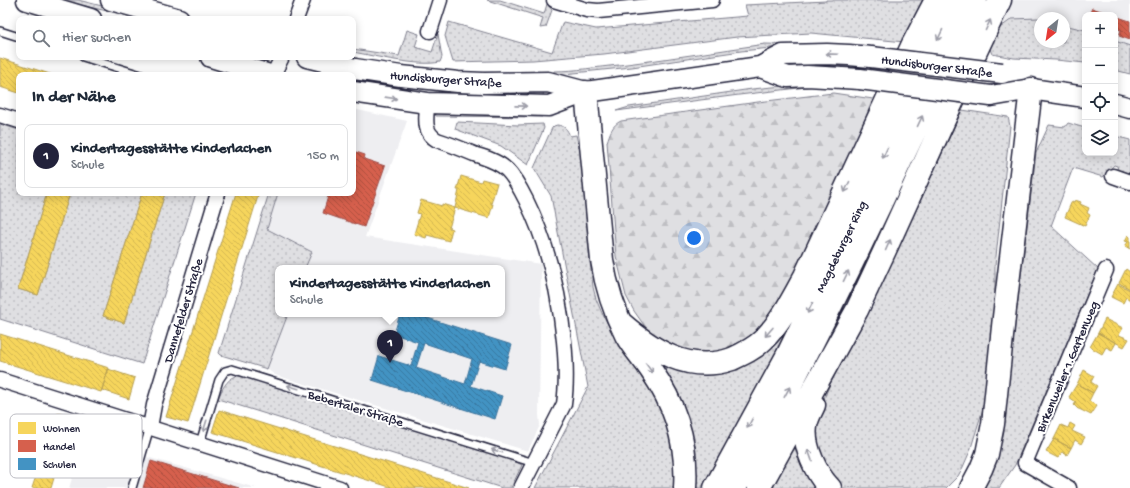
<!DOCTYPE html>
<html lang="de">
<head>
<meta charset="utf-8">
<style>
  :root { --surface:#fff; --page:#f6f6f7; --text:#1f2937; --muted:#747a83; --line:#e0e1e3; --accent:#22223b }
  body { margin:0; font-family:"Gochi Hand",sans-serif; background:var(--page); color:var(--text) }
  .controls { position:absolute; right:12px; top:12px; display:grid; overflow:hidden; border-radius:8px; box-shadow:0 2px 10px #0003 }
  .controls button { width:36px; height:36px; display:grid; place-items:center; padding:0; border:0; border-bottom:1px solid var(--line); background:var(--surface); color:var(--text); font:20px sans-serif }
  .compass { position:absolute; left:1034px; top:12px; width:36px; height:36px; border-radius:50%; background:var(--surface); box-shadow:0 2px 10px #0003; rotate:210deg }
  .you { position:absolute; left:694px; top:238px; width:14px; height:14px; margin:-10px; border:3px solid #fff; border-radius:50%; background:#1a73e8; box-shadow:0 0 0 6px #1a73e833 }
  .badge { display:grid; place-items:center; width:26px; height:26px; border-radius:50%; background:var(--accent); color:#fff; font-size:13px; font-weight:700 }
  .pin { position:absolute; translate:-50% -33px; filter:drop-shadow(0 1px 2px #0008) }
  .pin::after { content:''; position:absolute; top:21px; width:14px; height:12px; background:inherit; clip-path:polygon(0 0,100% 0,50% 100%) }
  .popup { position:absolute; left:275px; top:265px; width:230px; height:52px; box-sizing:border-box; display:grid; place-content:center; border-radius:8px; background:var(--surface); filter:drop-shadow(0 1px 3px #0005); font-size:13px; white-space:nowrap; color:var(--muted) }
  .popup b { font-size:15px; color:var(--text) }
  .popup::after { content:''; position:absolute; left:50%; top:100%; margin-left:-8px; border:8px solid transparent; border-top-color:var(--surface) }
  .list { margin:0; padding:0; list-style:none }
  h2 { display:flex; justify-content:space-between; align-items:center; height:52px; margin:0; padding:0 16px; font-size:17px }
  h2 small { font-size:13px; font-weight:400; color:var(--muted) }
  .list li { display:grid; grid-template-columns:26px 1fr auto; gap:12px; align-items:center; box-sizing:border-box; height:64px; margin:0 8px 8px; padding:0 8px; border:1px solid var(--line); border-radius:8px }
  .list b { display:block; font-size:15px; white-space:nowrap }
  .list p { margin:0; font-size:13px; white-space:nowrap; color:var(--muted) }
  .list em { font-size:13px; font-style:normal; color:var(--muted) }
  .icon { flex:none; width:22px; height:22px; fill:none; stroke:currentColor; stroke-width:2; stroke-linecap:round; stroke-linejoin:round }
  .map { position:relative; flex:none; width:1130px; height:488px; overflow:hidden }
  .search { position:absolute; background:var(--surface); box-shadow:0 2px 10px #0003; left:16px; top:16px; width:340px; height:44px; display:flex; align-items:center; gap:10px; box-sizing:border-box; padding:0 14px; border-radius:8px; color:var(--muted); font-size:15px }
  .panel { position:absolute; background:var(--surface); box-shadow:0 2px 10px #0003; left:16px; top:72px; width:340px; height:124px; border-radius:8px }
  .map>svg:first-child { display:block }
  .built { fill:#eeeef1 }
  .grass { fill:url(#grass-dots); stroke:#80808e }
  .forest { fill:url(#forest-firs); stroke:#80808e }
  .homes { fill:url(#homes-back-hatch); stroke:#b69f52 }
  .shops { fill:url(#shops-back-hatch); stroke:#a04d48 }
  .schools { fill:url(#schools-back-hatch); stroke:#39719a; fill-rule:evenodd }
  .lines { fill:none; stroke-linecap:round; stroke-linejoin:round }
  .service-casing { stroke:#22223b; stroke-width:10 }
  .minor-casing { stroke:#22223b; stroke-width:17 }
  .secondary-casing { stroke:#22223b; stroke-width:23 }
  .trunk-casing { stroke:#22223b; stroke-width:25 }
  .service { stroke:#fff; stroke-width:7 }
  .minor { stroke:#fff; stroke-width:14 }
  .secondary { stroke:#fff; stroke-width:20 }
  .trunk { stroke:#fff; stroke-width:22 }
  .secondary-bridge-casing { stroke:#22223b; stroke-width:23; stroke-linecap:butt }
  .secondary-bridge { stroke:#fff; stroke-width:20 }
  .oneway { stroke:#9c9ca7 }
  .labels { text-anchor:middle; stroke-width:4; stroke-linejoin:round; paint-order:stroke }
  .street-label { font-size:13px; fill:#22223b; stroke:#fff }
  .key { fill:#fff; stroke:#bdbdc4; stroke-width:1 }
  .key-label { font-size:11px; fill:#22223b }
</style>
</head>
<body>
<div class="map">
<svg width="1130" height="488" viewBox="0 0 1130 488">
  <defs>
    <pattern id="grass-dots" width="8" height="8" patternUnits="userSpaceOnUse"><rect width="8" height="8" fill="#dfdfe2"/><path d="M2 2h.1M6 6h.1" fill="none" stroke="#bfbfc3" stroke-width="1.8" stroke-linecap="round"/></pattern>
    <pattern id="forest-firs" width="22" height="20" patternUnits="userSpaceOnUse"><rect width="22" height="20" fill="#dfdfe2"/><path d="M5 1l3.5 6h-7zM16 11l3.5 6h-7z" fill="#bfbfc3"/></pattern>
    <pattern id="homes-back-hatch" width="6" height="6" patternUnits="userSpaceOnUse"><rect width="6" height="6" fill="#f6d55c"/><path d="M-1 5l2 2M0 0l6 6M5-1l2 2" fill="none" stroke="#d3b751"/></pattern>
    <pattern id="shops-back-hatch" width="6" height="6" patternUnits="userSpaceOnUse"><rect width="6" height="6" fill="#d6604d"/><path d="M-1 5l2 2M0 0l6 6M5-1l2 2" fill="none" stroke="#ad4f41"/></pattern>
    <pattern id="schools-back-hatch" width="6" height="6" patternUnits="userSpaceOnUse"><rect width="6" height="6" fill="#4393c3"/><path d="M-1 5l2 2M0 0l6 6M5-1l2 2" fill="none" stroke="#3878a0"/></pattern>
  </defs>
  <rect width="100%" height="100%" fill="#fff"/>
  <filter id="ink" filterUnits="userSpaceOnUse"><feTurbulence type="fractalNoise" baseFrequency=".025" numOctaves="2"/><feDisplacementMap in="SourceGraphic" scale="8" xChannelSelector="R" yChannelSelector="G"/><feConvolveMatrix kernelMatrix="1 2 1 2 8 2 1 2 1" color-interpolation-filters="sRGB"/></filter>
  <g filter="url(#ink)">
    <path class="built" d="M 1010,0 L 1130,0 L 1130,58 L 1115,53 L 1115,15 L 1085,15 L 1085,42 L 1064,35 L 1064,18 L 1040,18 L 1040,30 L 997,28 Z
      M 353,109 L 407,121 L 365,237 L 541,264 L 539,415 L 540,425 L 528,451 L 275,375 L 267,369 L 288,314 L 502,314 L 502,268 L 305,268 L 311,251 L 267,229 L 278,193 L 353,193 Z
      M 85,437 L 136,454 L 256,488 L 69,488 Z"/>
    <path class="grass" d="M 57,0 L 78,0 L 154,19 L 136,19 L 121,14 Z
      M 487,0 L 500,0 L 544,14 L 547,4 L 548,4 L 552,10 L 546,27 L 540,28 L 543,18 Z
      M 826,0 L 927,0 L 905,42 L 811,33 L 737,37 L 604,54 L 533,60 L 453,62 L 445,36 L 449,22 L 552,52 L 563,22 L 596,29 L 748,16 L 745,5 L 826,1 Z
      M 1038,18 L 1040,19 L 1040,42 L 1064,42 L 1064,25 L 1085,30 L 1085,63 L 1056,60 L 1014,58 L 992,54 L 990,49 L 997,30 L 1012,19 Z
      M 407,30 L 419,34 L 415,47 L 432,52 L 438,34 L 442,57 L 440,62 C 419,67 375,56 353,52 L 353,49 L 399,56 Z
      M 1115,41 L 1130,46 L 1130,74 L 1115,70 Z
      M 765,44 L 801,45 L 741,51 L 632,67 L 554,75 L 554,71 C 576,71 597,67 619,65 C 668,59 716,51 765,44 Z
      M 798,62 L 866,65 L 863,71 L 800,68 Z
      M 353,82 C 379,87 406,92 433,93 C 470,94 507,91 544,90 L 543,98 L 451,98 L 353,85 Z
      M 794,85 L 824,85 L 739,95 L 616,111 L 629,107 L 752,89 Z
      M 962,110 L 1008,117 L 1010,126 L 995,266 L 995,306 L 987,387 L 982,412 L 970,451 L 963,467 L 958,476 L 946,488 L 843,488 L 840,486 L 817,454 L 815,427 L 818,413 L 830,384 L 879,290 Z
      M 437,111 L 544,113 L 542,117 L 436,116 L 435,114 Z
      M 457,122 L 518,125 L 543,124 L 544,128 L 528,165 L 501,146 L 455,129 Z
      M 1068,123 L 1085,128 L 1085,153 L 1115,153 L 1115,136 L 1130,140 L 1130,178 L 1119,173 L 1117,166 L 1114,165 L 1103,177 L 1073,168 L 1051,226 L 1098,269 L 1015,465 L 999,488 L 979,488 L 1005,407 L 1036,153 L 1049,125 L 1065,127 Z
      M 0,124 L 19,130 L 19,193 L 47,193 L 18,289 L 38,295 L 70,193 L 142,193 L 103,316 L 124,323 L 165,193 L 196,193 L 142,364 L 0,319 Z
      M 557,125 C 565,126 567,129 570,136 L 576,135 L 581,155 L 590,262 L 593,287 L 596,299 L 601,311 L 612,332 L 624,347 L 668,415 L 678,488 L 535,488 L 588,387 L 551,196 L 534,168 L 552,128 L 554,126 Z
      M 269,193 L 278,193 L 267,229 L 312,252 L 305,268 L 278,268 L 278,314 L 288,314 L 267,369 L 221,355 L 219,353 Z
      M 796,313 L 772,368 L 705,488 L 693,488 L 655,361 Z
      M 236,376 L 243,376 L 510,459 L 522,465 L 511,488 L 502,488 L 218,399 C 222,389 226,380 236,376 Z
      M 795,435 L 822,488 L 767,488 Z"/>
    <path class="forest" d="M 833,93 L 873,99 L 832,202 L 799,275 L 760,334 L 723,352 L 698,353 L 671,346 L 655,336 L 646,328 L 634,311 L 626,296 L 616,256 L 607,142 C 610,133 612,125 621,121 L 758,102 Z"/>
    <path class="homes" d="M 0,58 L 53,75 L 19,75 L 19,93 L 0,87 Z
      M 461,176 L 481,182 L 482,179 L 497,183 L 491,204 L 493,204 L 489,218 L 455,208 L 459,190 L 457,190 Z
      M 47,193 L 70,193 L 38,295 L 18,289 Z
      M 142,193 L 165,193 L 124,323 L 103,316 Z
      M 236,193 L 259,193 L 188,423 L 166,417 Z
      M 421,200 L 442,206 L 442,204 L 455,208 L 449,228 L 452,229 L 449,241 L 427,235 L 426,238 L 414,234 L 420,214 L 417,213 Z
      M 1075,200 L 1081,202 L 1080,204 L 1089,208 L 1087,213 L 1090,215 L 1085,226 L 1065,217 L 1072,201 L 1074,202 Z
      M 1128,235 L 1130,237 L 1130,249 L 1125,246 L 1128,242 L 1125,241 Z
      M 1126,269 L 1130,272 L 1130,289 L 1119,283 Z
      M 1118,284 L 1130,290 L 1130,300 L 1126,297 L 1123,303 L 1111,297 Z
      M 1105,319 L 1123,328 L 1119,335 L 1129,339 L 1124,347 L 1098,333 Z
      M 1098,333 L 1116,343 L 1112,350 L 1106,347 L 1102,354 L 1090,347 Z
      M 0,334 L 109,368 L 101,392 L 0,361 Z
      M 108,369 L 135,378 L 129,399 L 102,390 Z
      M 1084,370 L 1094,376 L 1091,382 L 1097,386 L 1093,393 L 1077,384 Z
      M 1077,384 L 1093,393 L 1089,401 L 1097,406 L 1091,415 L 1079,409 L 1078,409 L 1074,405 L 1076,402 L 1069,397 Z
      M 219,410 L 469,488 L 393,488 L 226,436 L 212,432 Z
      M 58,413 L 71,417 L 65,436 L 52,432 Z
      M 1070,423 L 1075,426 L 1072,431 L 1085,437 L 1081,444 L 1075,440 L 1071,448 L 1054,439 L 1061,425 L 1068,428 Z
      M 1054,439 L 1071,448 L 1067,455 L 1062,452 L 1058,458 L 1046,452 Z
      M 37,473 L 54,478 L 51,488 L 32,488 Z"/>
    <path class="shops" d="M 1092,8 L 1113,15 L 1089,15 Z
      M 1115,16 L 1130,21 L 1130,40 L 1119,36 L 1121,30 L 1115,28 Z
      M 353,151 L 365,155 L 364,159 L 385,166 L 364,227 L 323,213 L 329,193 L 353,193 Z
      M 151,461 L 239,488 L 143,488 Z"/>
    <path class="schools" d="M 400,314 L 415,314 L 512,345 L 505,369 L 479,361 L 471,386 L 502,396 L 495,419 L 372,380 L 379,356 L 411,366 L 418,342 L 394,334 ZM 424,343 L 472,359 L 465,384 L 416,368 Z"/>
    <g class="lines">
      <g class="service-casing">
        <path id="service" d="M 0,31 L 19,37
          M 83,57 L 141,75
          M 200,443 L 219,380 L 225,371 L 232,369 L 534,463
          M 132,488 L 150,427"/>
      </g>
      <g class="minor-casing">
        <path id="minor" d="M 554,0 L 587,10 L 598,11 L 712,0
          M 296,19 L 303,0
          M 430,31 L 440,0
          M 273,75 L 282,57
          M 427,103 C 427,118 422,131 437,140 C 450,144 462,149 474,154 C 485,158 498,161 507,170 C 515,178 521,190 526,200 C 548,244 559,292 564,341 C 566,362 567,383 564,404 L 521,488
          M 0,115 L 19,121
          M 1113,176 L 1130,182
          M 0,380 L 340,488
          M 150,427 L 154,405 L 218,193
          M 1069,488 L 1025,463 L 1106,270"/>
      </g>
      <g class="secondary-casing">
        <path id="secondary" d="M 27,0 L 91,19
          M 111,0 L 179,19
          M 211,57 L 270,75
          M 307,57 L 355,69 L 401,76 L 458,82 L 484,83 L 548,82 L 586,92
          M 760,67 L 788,77 L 807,76 L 860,79
          M 353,92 L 427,103 L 549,106 L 586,92 L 760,67 L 783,55 L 827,54 L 849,55 L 871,57
          M 991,96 L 1031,89 L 1085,97
          M 1115,104 L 1130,108"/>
      </g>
      <g class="trunk-casing">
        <path id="trunk" d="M 586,92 L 602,260 C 606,286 614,311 626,335 C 633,348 643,358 651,370 C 676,406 688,444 685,488
          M 621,323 C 652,350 688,374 732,359 C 743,354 754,349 763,340 C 781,322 793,298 805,276 L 913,44 L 936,0
          M 814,405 C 811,412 807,418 806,426 C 803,446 816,474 830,488
          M 715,488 L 787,356 L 852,223 L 957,0
          M 735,488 C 824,330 899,165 976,0
          M 759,488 L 857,310 L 885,250 L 949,109 L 1000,0
          M 971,488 L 981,469 L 987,454 L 993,424 L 1004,317 L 1031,89"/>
      </g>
      <use href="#service" class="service"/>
      <use href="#minor" class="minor"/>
      <use href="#secondary" class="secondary"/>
      <use href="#trunk" class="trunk"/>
      <g class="secondary-bridge-casing">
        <path id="secondary-bridge" d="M 871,57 L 1002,73
          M 860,79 L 991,96"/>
      </g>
      <use href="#secondary-bridge" class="secondary-bridge"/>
    </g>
    <defs><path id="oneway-shaft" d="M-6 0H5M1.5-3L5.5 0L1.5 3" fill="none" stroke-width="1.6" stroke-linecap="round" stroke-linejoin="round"/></defs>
    <g class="oneway">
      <use href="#oneway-shaft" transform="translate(988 25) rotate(-65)"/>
      <use href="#oneway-shaft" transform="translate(940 35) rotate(115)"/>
      <use href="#oneway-shaft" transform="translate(832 54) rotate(-178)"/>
      <use href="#oneway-shaft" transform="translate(391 98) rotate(8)"/>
      <use href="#oneway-shaft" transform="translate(521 106) rotate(1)"/>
      <use href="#oneway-shaft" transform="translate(920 121) rotate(-65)"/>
      <use href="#oneway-shaft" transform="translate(885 153) rotate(115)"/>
      <use href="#oneway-shaft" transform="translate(847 187) rotate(115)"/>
      <use href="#oneway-shaft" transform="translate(888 245) rotate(-66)"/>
      <use href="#oneway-shaft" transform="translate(846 276) rotate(-64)"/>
      <use href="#oneway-shaft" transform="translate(810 308) rotate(116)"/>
      <use href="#oneway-shaft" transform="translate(769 332) rotate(131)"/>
      <use href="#oneway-shaft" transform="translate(649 368) rotate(54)"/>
      <use href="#oneway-shaft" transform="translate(293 387) rotate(-163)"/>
      <use href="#oneway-shaft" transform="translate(787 392) rotate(-62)"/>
      <use href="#oneway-shaft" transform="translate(750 423) rotate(118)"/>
      <use href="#oneway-shaft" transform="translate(205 426) rotate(107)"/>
      <use href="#oneway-shaft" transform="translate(497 451) rotate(-163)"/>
      <use href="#oneway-shaft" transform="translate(810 455) rotate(-110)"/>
    </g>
  </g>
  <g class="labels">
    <g class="street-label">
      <text transform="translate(937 65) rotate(7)" y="5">Hundisburger Straße</text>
      <text transform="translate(446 78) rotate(4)" y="5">Hundisburger Straße</text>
      <text transform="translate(840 246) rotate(-64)" y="5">Magdeburger Ring</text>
      <text transform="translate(182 310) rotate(-73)" y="5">Dannefelder Straße</text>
      <text transform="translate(1066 366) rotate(-67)" y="5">Birkenweiler 1.Gartenweg</text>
      <text transform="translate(356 407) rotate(17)" y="5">Bebertaler Straße</text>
    </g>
  </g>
  <rect x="10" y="414" width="132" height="64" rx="6" class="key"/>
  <rect x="18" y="422" width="18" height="12" fill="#f6d55c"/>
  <rect x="18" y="440" width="18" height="12" fill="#d6604d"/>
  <rect x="18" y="458" width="18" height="12" fill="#4393c3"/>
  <g class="key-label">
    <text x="43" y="432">Wohnen</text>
    <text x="43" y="450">Handel</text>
    <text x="43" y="468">Schulen</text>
  </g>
</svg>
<div class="controls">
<button>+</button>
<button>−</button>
<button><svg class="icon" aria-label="locate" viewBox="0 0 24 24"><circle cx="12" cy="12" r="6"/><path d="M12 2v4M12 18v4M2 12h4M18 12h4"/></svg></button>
<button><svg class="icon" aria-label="layers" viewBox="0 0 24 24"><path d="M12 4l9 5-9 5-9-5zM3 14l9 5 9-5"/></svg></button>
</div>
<svg class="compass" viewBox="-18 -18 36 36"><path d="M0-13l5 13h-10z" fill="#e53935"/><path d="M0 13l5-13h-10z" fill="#747a83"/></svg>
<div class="you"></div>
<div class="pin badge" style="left:390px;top:363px">1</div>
<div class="popup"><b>Kindertagesstätte Kinderlachen</b>Schule</div>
<div class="search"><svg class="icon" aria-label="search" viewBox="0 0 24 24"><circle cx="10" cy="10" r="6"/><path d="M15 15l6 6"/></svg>Hier suchen</div>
<section class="panel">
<h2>In der Nähe<small></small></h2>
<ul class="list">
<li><span class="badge">1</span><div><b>Kindertagesstätte Kinderlachen</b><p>Schule</p></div><em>150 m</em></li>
</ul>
</section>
</div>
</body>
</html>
